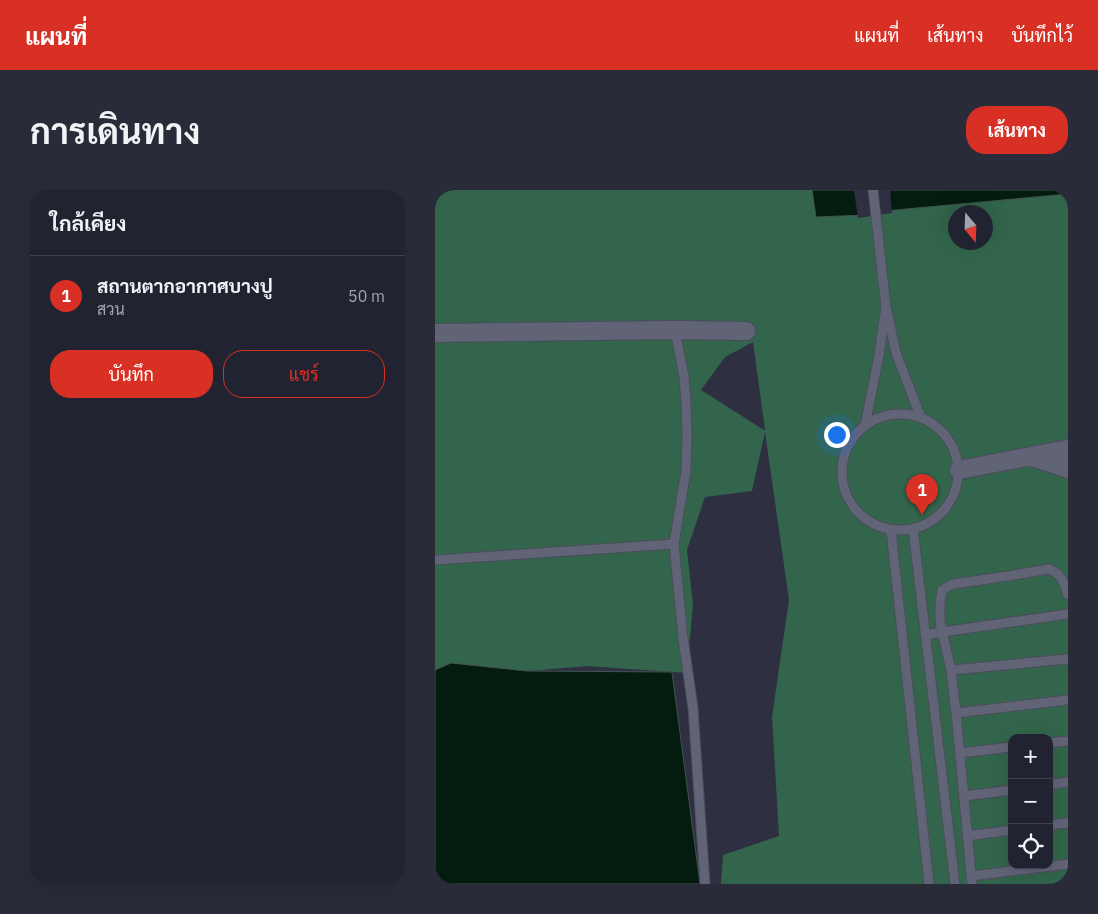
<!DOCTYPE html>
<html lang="th">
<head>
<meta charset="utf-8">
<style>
  :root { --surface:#222331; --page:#2a2b39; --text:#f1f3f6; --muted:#a2a4ab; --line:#3f404d; --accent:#d93025 }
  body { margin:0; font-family:"IBM Plex Sans",Sarabun,sans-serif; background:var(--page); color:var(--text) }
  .controls { position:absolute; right:15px; bottom:15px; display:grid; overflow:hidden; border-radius:10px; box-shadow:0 5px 20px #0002 }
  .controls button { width:45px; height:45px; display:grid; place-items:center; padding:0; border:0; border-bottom:1px solid var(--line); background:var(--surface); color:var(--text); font:25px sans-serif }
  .compass { position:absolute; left:513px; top:15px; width:45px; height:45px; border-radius:50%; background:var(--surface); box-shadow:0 5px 20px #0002; rotate:161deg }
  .you { position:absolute; left:401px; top:244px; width:18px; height:18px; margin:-12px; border:4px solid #fff; border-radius:50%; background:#1a73e8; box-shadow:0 0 0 8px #1a73e833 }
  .badge { display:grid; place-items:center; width:32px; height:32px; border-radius:50%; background:var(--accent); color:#fff; font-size:16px; font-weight:700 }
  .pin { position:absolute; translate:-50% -41px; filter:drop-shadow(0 1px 2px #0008) }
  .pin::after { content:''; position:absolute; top:26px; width:18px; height:15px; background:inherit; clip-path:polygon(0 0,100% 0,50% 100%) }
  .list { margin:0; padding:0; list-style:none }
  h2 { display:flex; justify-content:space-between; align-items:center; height:65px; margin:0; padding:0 20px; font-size:21px }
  h2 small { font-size:16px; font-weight:400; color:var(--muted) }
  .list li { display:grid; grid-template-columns:32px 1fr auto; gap:15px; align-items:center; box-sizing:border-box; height:80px; padding:0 20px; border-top:1px solid var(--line) }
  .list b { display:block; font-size:19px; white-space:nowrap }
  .list p { margin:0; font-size:16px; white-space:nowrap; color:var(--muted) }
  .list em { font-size:16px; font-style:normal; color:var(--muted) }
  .actions { display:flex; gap:10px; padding:15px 20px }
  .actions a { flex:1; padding:11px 0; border:1px solid var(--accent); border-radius:20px; text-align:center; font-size:18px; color:var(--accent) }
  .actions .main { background:var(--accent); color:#fff }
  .icon { flex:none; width:28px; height:28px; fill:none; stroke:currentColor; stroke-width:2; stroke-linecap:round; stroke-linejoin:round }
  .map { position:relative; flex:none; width:633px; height:694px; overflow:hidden; border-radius:20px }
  header { display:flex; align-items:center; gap:30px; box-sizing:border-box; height:70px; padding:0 25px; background:var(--accent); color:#fff }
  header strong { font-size:24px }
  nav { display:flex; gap:28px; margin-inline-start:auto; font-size:18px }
  .intro { display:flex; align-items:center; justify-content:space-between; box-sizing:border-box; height:120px; padding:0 30px }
  h1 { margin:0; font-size:35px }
  .button { padding:12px 22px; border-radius:20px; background:var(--accent); color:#fff; font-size:18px; font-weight:700 }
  main { display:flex; gap:30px; padding:0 30px }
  aside { flex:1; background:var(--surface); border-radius:20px; box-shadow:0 5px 20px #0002 }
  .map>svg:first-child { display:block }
  .green { fill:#32654b; fill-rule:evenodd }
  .water { fill:#041c10; stroke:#43544f }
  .pier { fill:#2e2f41 }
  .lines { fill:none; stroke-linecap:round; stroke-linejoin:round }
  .service-casing { stroke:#4b4c5b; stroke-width:11 }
  .minor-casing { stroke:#4b4c5b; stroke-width:20 }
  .service { stroke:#616377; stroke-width:9 }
  .minor { stroke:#616377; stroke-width:18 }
</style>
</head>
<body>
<header>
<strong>แผนที่</strong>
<nav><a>แผนที่</a><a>เส้นทาง</a><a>บันทึกไว้</a></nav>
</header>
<div class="intro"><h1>การเดินทาง</h1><a class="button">เส้นทาง</a></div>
<main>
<aside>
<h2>ใกล้เคียง<small></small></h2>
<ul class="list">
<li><span class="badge">1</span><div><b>สถานตากอากาศบางปู</b><p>สวน</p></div><em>50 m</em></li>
</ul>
<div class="actions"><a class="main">บันทึก</a><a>แชร์</a></div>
</aside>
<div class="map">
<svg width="633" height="694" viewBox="0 0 633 694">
  <rect width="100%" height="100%" fill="#2e2f41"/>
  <path class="green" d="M 0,0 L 377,0 L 381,27 L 633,4 L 633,694 L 286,694 L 288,665 L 344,646 L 337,527 L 354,410 L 330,242 L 317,301 L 270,307 L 252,360 L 258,414 L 252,483 L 153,476 L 70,483 L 16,473 L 0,480 ZM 520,22 L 550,22 L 550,52 L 520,52 ZM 318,152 L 330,240 L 329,240 L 266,200 L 290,167 ZM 577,548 L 614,548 L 614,675 L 577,675 Z"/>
  <path class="water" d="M 377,0 L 633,0 L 633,4 L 450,21 L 431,25 L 381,27 Z
    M 16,473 L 92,481 L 237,482 L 265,694 L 0,694 L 0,480 Z"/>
  <path class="pier" d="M 419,0 L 455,0 L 457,23 L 423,28 Z"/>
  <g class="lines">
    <g class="service-casing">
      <path id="service" d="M 438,0 L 451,117
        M407 282a58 58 0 1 1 116 0a58 58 0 1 1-116 0Z
        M 430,236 L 444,165 L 451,117 L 461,163 L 486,228
        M 478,339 L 520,694
        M 456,340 L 494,694
        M 239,354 L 251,281 L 252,246 L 251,212 L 249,187 L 240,140
        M 0,370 L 239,354 L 248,448 L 258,518 L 270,694
        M 490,445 L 507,442 L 633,424
        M 516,480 L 633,469
        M 521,523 L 633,510
        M 614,553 L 633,551
        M 525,563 L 577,557
        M 614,595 L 633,592
        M 529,606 L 577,600
        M 614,635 L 633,633
        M 532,646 L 577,640
        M 536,686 L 633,674
        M 537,694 L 521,523 L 516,480 L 505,432 L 505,413 L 507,400 L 518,394 L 573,386 L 614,379 L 623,384 L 628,391 L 633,405"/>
    </g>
    <g class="minor-casing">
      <path id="minor" d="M 0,143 L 240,140 L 311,141
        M 597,267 L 633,279
        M 524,280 L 633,259"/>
    </g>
    <use href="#service" class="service"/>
    <use href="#minor" class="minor"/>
  </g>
</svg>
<div class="controls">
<button>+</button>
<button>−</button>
<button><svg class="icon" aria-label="locate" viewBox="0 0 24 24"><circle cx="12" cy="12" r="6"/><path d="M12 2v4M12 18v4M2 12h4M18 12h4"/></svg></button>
</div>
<svg class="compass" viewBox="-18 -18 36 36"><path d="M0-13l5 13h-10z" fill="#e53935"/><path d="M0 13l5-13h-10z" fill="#a2a4ab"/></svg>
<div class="you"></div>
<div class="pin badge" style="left:487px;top:325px">1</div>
</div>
</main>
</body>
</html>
